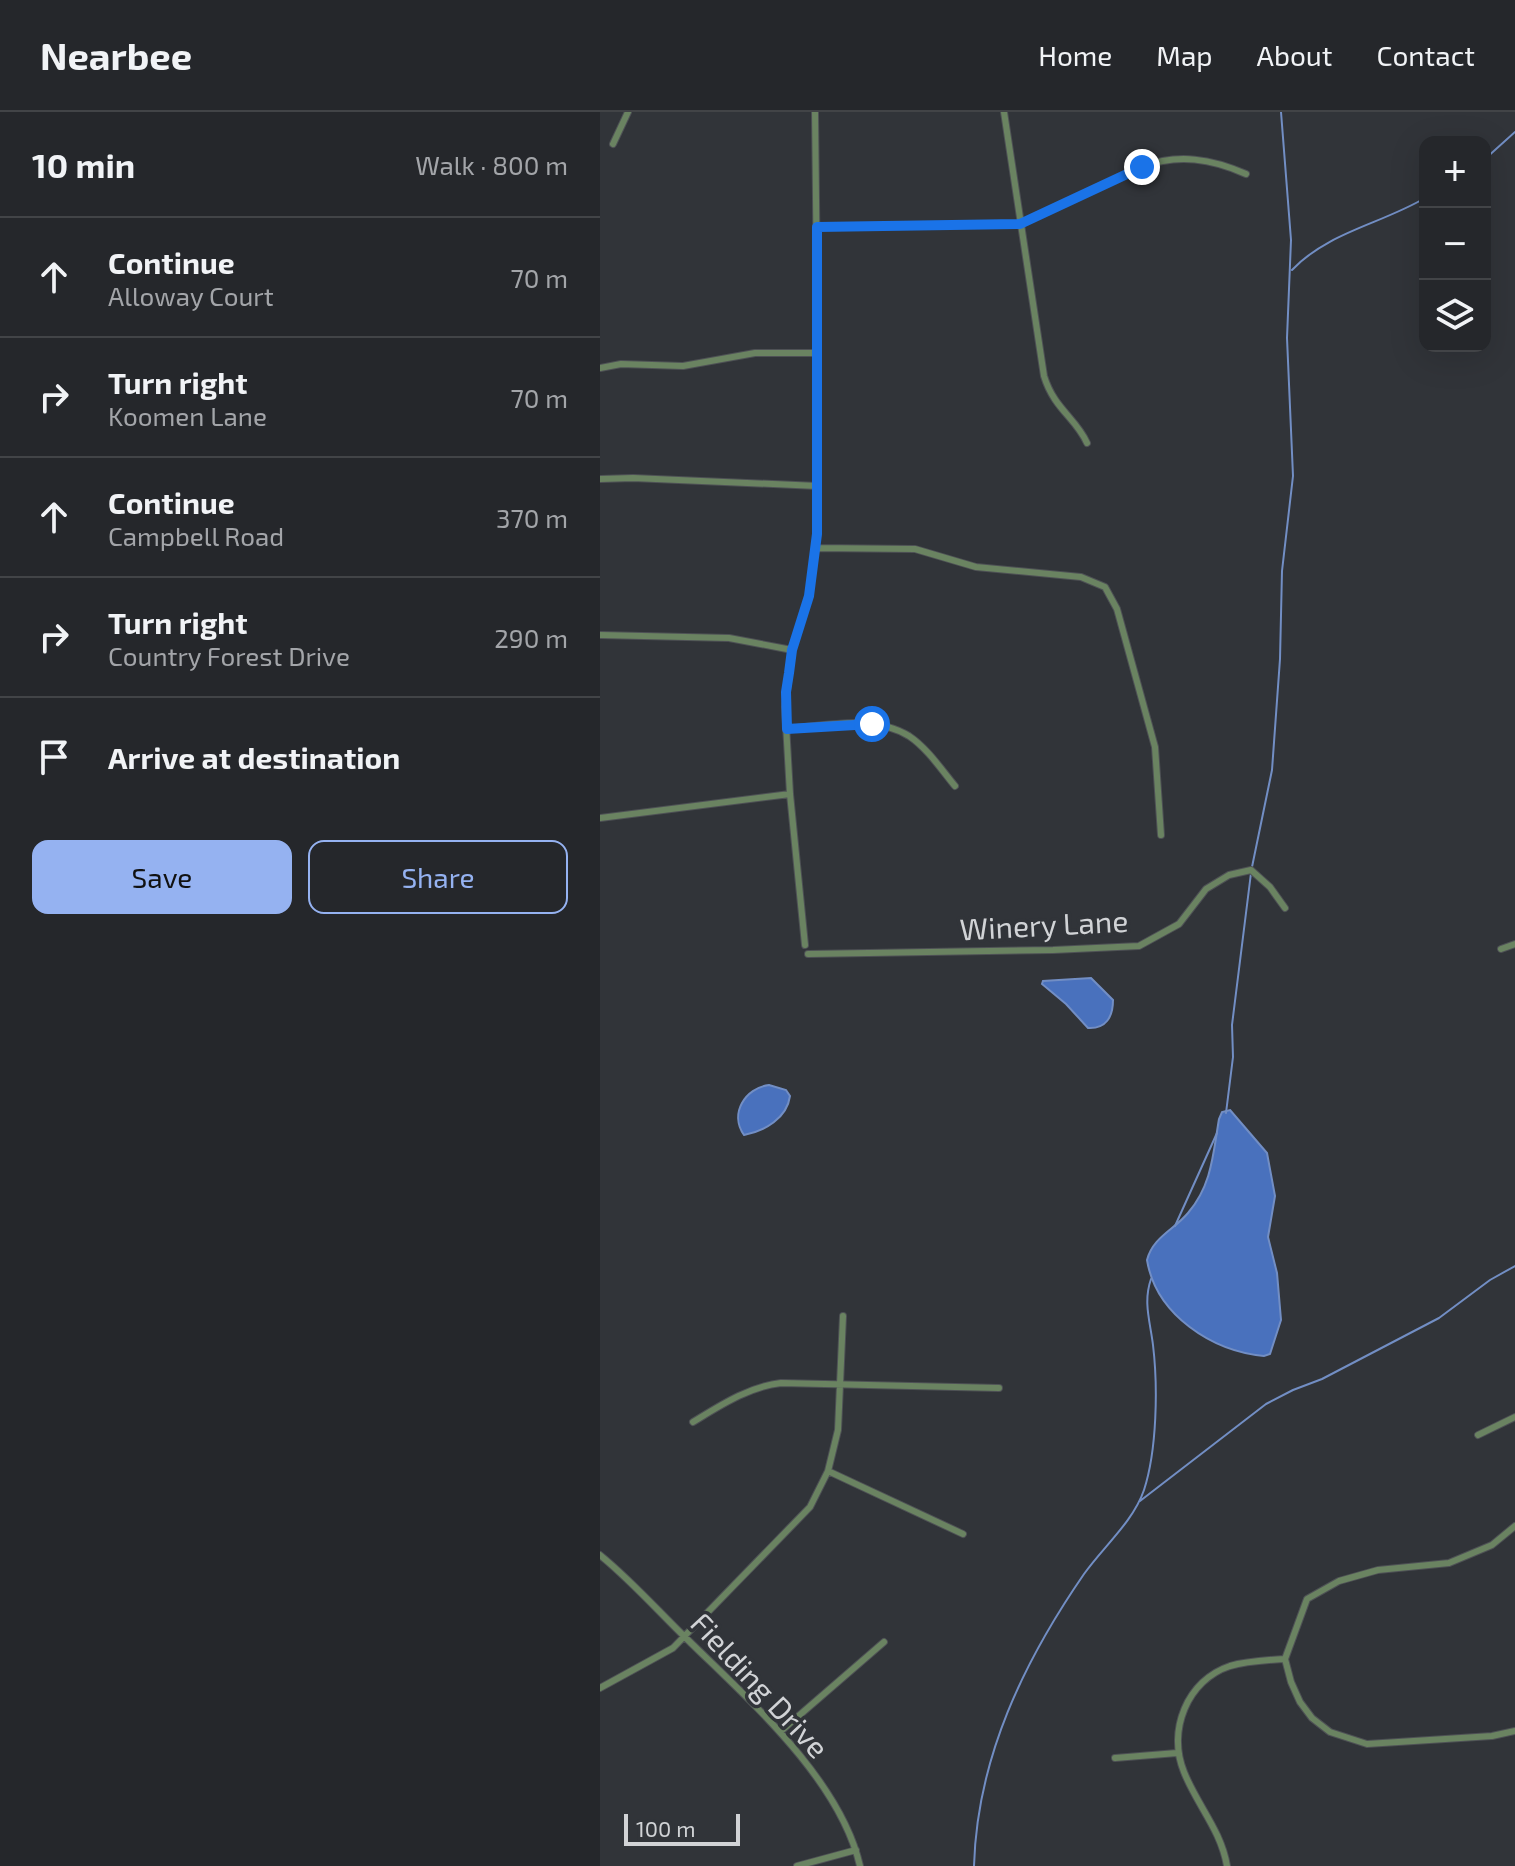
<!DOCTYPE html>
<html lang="en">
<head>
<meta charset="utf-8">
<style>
  :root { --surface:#25272b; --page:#2d2f33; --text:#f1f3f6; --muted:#a3a5a9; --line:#424447; --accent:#95b2f1 }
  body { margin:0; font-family:"Exo 2",sans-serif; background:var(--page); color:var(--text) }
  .controls { position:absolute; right:24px; top:24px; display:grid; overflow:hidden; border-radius:16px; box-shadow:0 8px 32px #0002 }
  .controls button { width:72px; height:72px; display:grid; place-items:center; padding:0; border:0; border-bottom:2px solid var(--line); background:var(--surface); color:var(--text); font:40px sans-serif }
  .scale { position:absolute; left:24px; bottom:20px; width:116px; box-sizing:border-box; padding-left:8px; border:4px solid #d1d3d6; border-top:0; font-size:22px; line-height:28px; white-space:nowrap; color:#d1d3d6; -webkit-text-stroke:6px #313439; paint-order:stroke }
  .stop { position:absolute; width:24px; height:24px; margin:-18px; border:6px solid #1a73e8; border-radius:50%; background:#fff }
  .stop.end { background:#1a73e8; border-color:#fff; box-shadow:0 2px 8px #0008 }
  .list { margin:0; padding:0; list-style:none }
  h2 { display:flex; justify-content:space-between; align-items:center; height:104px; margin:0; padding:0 32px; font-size:34px }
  h2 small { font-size:26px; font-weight:400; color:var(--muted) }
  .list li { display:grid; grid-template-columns:52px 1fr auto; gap:24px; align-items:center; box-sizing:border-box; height:120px; padding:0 32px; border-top:2px solid var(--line) }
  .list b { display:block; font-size:30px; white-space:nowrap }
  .list p { margin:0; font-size:26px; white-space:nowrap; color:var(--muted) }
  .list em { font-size:26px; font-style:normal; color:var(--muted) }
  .actions { display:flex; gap:16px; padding:24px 32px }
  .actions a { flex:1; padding:18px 0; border:2px solid var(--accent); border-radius:16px; text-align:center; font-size:28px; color:var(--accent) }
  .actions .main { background:var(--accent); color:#111 }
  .icon { flex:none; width:44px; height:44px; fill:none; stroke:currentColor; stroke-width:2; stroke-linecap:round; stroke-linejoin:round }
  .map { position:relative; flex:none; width:915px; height:1754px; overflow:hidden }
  header { display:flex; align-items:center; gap:48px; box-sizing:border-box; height:112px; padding:0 40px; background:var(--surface); border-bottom:2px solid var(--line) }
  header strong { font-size:38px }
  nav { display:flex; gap:44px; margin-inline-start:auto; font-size:28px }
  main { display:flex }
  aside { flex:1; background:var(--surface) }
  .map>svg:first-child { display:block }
  .water { fill:#4971bd; stroke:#728ec4; stroke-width:2 }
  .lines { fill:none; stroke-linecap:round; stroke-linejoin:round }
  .stream { stroke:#728ec4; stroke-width:2 }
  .street-casing { stroke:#4e5155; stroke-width:8 }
  .street { stroke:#6a8361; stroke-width:6 }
  .route { stroke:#1a73e8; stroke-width:10 }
  .labels { text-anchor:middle; stroke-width:7; stroke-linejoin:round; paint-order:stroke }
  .street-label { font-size:30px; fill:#d1d3d6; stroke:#313439 }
</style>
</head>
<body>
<header>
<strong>Nearbee</strong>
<nav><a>Home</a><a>Map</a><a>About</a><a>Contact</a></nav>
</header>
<main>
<aside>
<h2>10 min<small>Walk · 800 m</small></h2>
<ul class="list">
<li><svg class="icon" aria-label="ahead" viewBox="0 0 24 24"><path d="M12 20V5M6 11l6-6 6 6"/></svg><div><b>Continue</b><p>Alloway Court</p></div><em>70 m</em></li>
<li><svg class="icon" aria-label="right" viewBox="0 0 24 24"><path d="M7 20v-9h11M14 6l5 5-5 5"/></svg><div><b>Turn right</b><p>Koomen Lane</p></div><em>70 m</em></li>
<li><svg class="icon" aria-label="ahead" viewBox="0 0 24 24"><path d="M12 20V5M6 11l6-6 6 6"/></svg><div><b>Continue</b><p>Campbell Road</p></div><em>370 m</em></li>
<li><svg class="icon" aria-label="right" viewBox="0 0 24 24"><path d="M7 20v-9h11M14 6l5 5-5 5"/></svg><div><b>Turn right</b><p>Country Forest Drive</p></div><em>290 m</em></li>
<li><svg class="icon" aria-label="arrive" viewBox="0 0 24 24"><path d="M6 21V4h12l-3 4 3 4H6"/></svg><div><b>Arrive at destination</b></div></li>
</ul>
<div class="actions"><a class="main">Save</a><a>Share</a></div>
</aside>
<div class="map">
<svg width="915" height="1754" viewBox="0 0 915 1754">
  <rect width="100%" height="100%" fill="#313439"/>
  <path class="water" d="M 491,866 L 513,888 C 513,905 506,917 488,916 L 466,892 L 442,872 L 443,869 Z
    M 169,973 L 186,978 L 190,984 C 187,1006 165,1019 144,1023 C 129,1002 145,976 169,973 Z
    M 630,998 L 667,1041 L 675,1084 L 668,1125 L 677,1161 L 681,1208 L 670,1242 L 664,1244 C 612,1239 556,1203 547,1148 C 553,1125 574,1118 588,1101 C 612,1073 613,1042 619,1007 L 622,1000 Z"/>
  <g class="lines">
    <path class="stream" d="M 885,47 L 915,20
      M 692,158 C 728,120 781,112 825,86
      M 652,755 L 672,658 L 680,547 L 682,459 L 693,364 L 687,226 L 691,128 L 681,0
      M 626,1001 L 633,945 L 632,913 L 651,761
      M 575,1114 L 617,1021
      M 540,1389 L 666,1292 L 693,1278 L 722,1267 L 839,1206 L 890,1168 L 915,1154
      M 374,1754 C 377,1646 424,1549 484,1462 C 503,1435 533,1410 544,1378 C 557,1338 558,1275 553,1233 C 550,1209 543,1190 551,1167"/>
    <g class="street-casing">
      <path id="street" d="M 404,0 L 444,264 C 454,297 476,306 487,331
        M 13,32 L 28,0
        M 217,115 L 420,112 L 542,55 C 578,41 612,47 646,62
        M 0,256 L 21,252 L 83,254 L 155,241 L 218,241
        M 0,367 L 33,366 L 218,374
        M 215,436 L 315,437 L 376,455 L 481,465 L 505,475 L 517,497 L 555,635 L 561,723
        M 0,523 L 129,526 L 192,538
        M 187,617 C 225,614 274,602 309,624 C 327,636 341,657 355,674
        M 0,706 L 190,682
        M 205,833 L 190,682 L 185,595 L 192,538 L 209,484 L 217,422 L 218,260 L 215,0
        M 901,837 L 915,832
        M 208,842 L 453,838 L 539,834 L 579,812 L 606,777 L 629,763 L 651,758 L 670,775 L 685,796
        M 93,1310 C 121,1293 148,1275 181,1271 L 399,1276
        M 878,1323 L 915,1305
        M 228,1359 L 363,1422
        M 915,1414 L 892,1433 L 849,1451 L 778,1458 L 739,1469 L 707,1487 L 685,1547 L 691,1570 L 700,1590 L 712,1606 L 730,1620 L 767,1632 L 892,1624 L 915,1619
        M 0,1443 C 32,1469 59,1500 88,1528 C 149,1588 240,1667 260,1754
        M 0,1576 L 73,1536 L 210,1395 L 228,1359 L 238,1318 L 243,1204
        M 180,1620 L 284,1530
        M 515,1646 L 577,1641
        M 197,1754 L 256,1738
        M 627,1754 C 621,1718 597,1693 584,1660 C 567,1619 587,1568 630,1554 C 647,1549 667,1548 685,1547"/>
    </g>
    <use href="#street" class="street"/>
  </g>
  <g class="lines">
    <path class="route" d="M 272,612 L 187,617 L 186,580 L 189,561 L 192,538 L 209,484 L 217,422 L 217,115 L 420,112 L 542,55"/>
  </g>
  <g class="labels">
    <g class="street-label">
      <text transform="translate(444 814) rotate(-3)" y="10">Winery Lane</text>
      <text transform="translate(159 1574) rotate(47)" y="10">Fielding Drive</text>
    </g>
  </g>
</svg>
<div class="controls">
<button>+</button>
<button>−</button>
<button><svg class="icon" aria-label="layers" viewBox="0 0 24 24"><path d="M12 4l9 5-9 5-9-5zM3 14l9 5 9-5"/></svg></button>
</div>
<div class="scale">100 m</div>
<div class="stop" style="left:272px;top:612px"></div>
<div class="stop end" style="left:542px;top:55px"></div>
</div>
</main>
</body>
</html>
